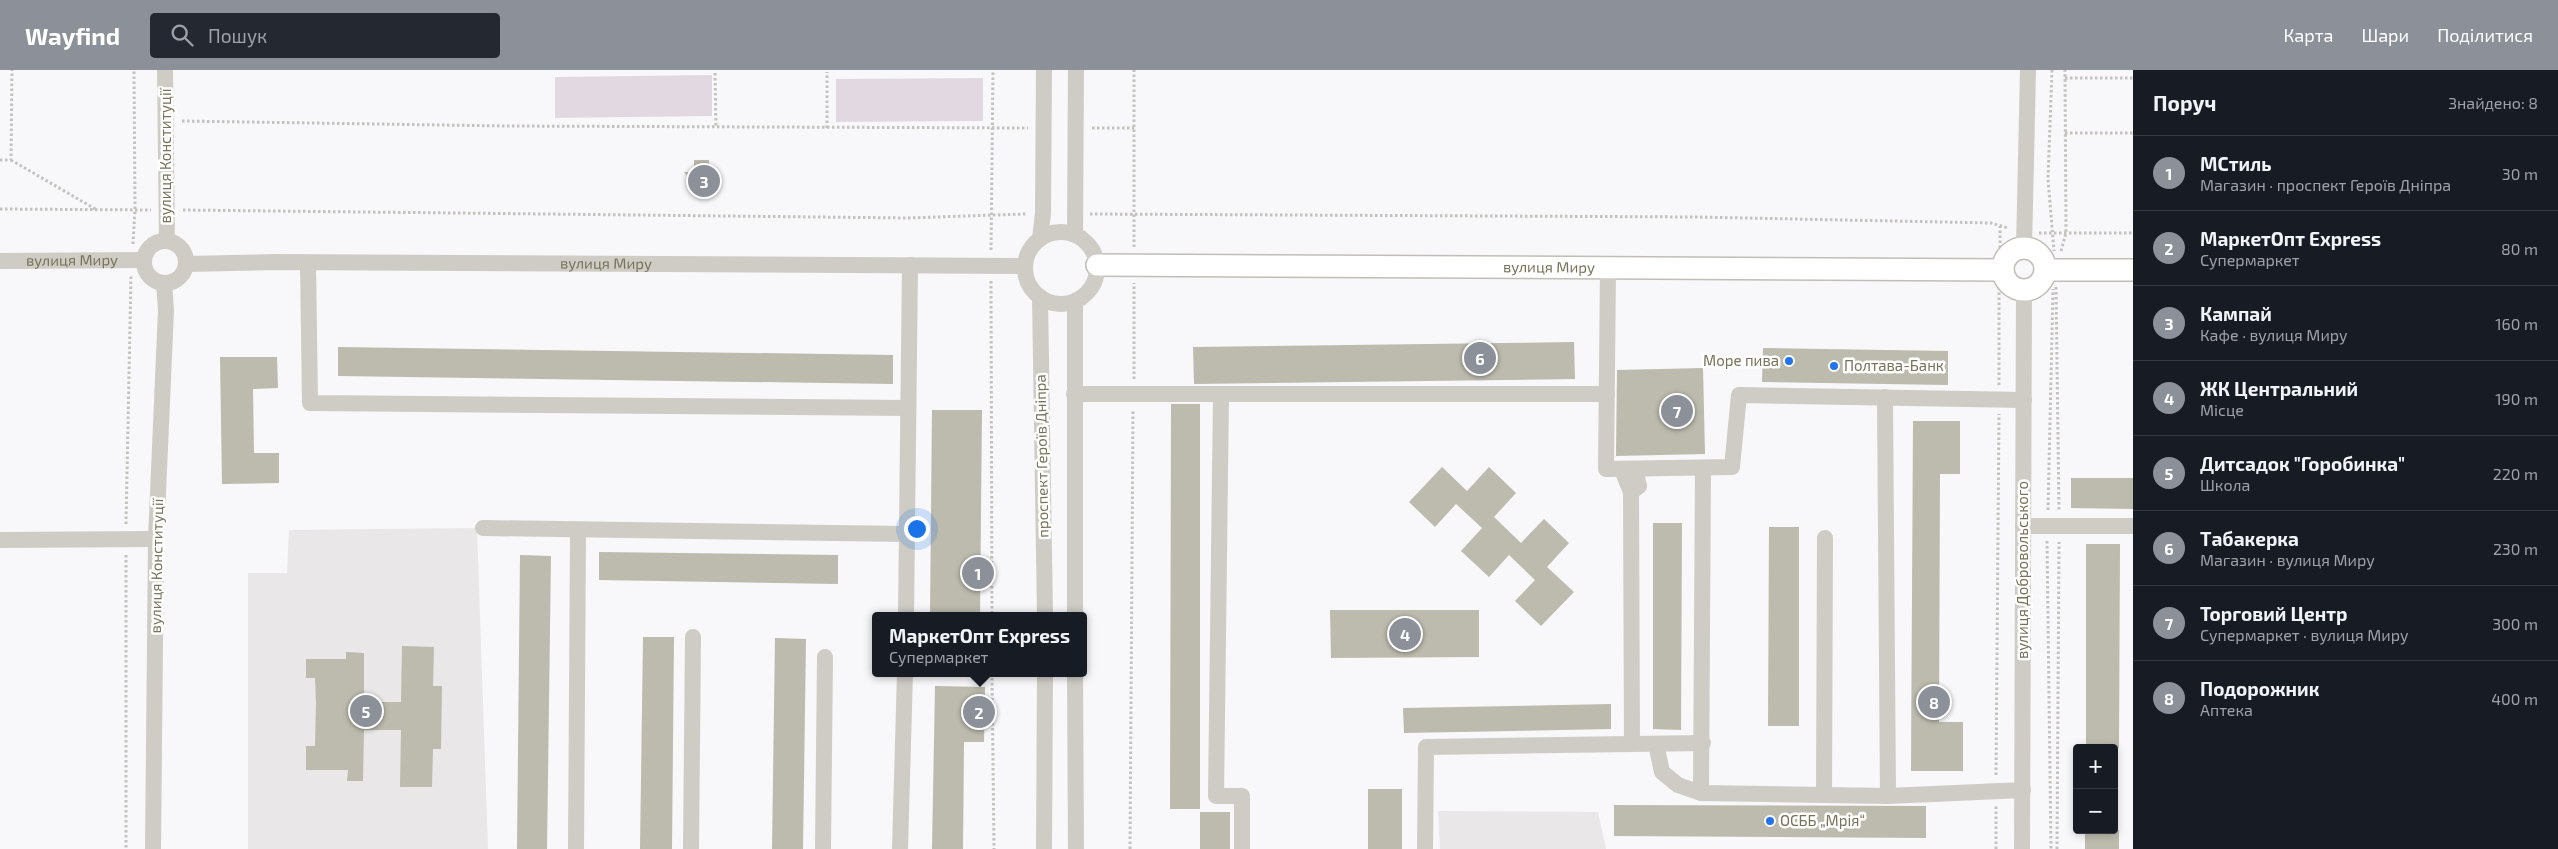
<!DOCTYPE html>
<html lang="uk">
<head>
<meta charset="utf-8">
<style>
  :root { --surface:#171b24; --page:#242831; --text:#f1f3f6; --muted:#9ea1a6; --line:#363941; --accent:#8c9099 }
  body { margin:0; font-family:"Exo 2",sans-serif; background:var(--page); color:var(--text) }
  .controls { position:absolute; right:15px; bottom:15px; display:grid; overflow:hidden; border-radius:5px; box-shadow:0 2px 8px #0003 }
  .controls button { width:45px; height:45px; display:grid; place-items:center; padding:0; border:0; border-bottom:1px solid var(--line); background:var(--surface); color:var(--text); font:25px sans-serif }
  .you { position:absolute; left:916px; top:458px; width:18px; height:18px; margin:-12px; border:4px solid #fff; border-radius:50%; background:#1a73e8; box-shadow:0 0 0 8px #1a73e833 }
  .badge { display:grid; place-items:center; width:32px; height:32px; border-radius:50%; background:var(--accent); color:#fff; font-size:16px; font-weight:700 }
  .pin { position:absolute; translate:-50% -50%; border:2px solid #fff; box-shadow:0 1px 5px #0006 }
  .popup { position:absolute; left:872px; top:542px; width:215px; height:65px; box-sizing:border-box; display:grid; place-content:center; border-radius:5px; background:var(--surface); filter:drop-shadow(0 1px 4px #0005); font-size:16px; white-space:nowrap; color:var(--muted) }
  .popup b { font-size:19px; color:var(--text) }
  .popup::after { content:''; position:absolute; left:50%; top:100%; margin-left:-10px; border:10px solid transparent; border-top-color:var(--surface) }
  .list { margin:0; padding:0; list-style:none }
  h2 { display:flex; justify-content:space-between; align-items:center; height:65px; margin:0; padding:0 20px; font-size:21px }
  h2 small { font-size:16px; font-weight:400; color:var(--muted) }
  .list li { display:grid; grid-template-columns:32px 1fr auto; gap:15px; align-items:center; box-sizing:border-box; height:75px; padding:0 20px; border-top:1px solid var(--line) }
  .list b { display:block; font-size:19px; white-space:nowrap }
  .list p { margin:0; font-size:16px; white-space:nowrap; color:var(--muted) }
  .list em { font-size:16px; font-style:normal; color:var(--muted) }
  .icon { flex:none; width:28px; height:28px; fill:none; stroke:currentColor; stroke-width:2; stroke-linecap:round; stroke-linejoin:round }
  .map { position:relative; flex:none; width:2133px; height:779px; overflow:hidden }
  header { display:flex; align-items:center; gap:30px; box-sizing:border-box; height:70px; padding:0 25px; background:var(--accent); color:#fff }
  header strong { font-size:24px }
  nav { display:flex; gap:28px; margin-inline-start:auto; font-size:18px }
  .search { width:350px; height:45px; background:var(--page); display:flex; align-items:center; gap:12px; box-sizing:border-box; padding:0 18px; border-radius:5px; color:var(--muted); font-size:19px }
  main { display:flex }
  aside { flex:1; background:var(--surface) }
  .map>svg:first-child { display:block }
  .built { fill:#e9e7e8 }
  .green { fill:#e2d8e1 }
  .building { fill:#bdbaae }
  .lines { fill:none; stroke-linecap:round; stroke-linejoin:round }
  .major-casing { stroke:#c0beb6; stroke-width:24 }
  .path { stroke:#c3c2bd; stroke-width:3; stroke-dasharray:2.5 2.5; stroke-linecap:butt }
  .minor { stroke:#ceccc5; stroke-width:16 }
  .major { stroke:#fff; stroke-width:21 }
  .poi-dot { fill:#2372ee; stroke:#fff; stroke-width:2 }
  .labels { text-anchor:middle; stroke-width:5; stroke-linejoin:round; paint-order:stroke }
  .street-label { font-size:15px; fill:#78735a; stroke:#fff }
  .poi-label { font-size:15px; fill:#78735a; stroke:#fff; text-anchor:start }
</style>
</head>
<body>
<header>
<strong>Wayfind</strong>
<div class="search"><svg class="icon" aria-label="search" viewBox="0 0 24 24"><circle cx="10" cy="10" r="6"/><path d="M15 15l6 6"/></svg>Пошук</div>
<nav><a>Карта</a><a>Шари</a><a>Поділитися</a></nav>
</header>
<main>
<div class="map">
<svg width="2133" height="779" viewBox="0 0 2133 779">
  <rect width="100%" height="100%" fill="#f8f7fa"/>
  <path class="built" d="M 477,458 L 488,779 L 248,779 L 248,503 L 287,503 L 289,460 Z
    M 1438,741 L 1598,742 L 1606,779 L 1440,779 Z"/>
  <path class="green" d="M 712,5 L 712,46 L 555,48 L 555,7 Z
    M 983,8 L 983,51 L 836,52 L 836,9 Z"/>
  <path class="building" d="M 694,90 L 709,90 L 709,97 L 721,109 L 721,117 L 718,122 L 710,126 L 701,123 L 684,102 L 694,102 Z
    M 1574,272 L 1575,309 L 1194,314 L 1193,277 Z
    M 338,277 L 893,285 L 893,314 L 338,306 Z
    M 1763,278 L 1948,281 L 1948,315 L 1762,312 Z
    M 220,287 L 277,287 L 278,318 L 253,319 L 254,383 L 279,383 L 279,413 L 222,414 Z
    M 1703,298 L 1705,384 L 1616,386 L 1617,300 Z
    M 1171,334 L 1200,334 L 1200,739 L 1170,739 Z
    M 932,340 L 982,340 L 980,546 L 930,546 Z
    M 1913,351 L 1960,351 L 1960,404 L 1940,404 L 1939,652 L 1963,652 L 1963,701 L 1911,701 Z
    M 1442,397 L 1467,421 L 1489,397 L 1516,423 L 1494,447 L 1521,473 L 1544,449 L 1569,473 L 1547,497 L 1574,522 L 1541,556 L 1515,531 L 1535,510 L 1509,485 L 1489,507 L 1461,481 L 1482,458 L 1456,434 L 1435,457 L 1409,432 Z
    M 2071,408 L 2133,408 L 2133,439 L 2071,438 Z
    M 1653,453 L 1682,453 L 1681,660 L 1653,659 Z
    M 1769,457 L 1799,457 L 1799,656 L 1768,656 Z
    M 2086,474 L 2120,474 L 2119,678 L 2086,678 Z
    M 599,482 L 838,485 L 838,514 L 599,510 Z
    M 520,485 L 551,486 L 547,779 L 517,779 Z
    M 1330,540 L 1479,540 L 1479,587 L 1331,588 Z
    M 643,567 L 674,567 L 672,779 L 640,779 Z
    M 775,568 L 806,569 L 803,779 L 772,779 Z
    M 402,576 L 434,577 L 433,616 L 442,616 L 441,679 L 433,679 L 432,717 L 400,717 L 401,660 L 364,660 L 363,711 L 347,711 L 348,700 L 306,700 L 306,676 L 315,676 L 316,633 L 315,608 L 306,608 L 306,589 L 346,589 L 346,582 L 364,583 L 364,632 L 401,632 Z
    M 935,616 L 985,617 L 984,672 L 964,672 L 963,779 L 932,779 Z
    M 1611,634 L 1611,659 L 1404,663 L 1403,638 Z
    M 1368,719 L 1402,719 L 1402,779 L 1368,779 Z
    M 1614,735 L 1926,736 L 1926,768 L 1614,766 Z
    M 1200,742 L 1230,742 L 1230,779 L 1200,779 Z
    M 2085,760 L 2119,760 L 2119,779 L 2085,779 Z"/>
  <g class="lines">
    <g class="major-casing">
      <g id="major">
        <circle cx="2024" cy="199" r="21"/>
        <path id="s3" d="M 1097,195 L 2003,200"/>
        <path d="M 2046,200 L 2133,200"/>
      </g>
    </g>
    <path class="path" d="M 2052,0 L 2048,109 L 2054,181
      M 715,3 L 716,58
      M 2065,8 L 2133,8
      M 182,51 L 506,56 L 1028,58
      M 827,58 L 827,2
      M 1092,58 L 1134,58
      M 2065,63 L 2133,63
      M 0,90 L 11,90 L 12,0
      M 11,90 L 97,140
      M 0,139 L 151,140
      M 183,140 L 907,148 L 1026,144
      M 1090,144 L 1695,147 L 1991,153 L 2008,158
      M 2039,163 L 2133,163
      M 133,174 L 135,140 L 134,0
      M 1134,177 L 1134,0
      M 991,180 L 993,0
      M 2061,181 L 2066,163 L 2065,0
      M 2000,183 L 2000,156
      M 991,211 L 992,546
      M 2056,217 L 2059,441
      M 1134,309 L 1134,213
      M 1999,315 L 1999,219
      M 2048,440 L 2053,219
      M 126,454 L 131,206
      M 2047,471 L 2051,779
      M 126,485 L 126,779
      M 992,603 L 994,779
      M 1996,705 L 1999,344
      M 1130,779 L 1133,341
      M 1996,779 L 1996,736
      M 2057,779 L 2059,472"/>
    <g class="minor">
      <path d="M 165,0 L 167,171"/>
      <circle cx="1061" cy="198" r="36"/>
      <path d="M 1075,165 L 1076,0"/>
      <path d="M 1040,169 L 1043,143 L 1044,0"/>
      <circle cx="165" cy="192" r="21"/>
      <path d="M 2024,178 L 2028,0"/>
      <path id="s1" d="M 0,191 L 144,190"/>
      <path d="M 308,193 L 310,333 L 908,338"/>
      <path id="s2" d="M 186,194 L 276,192 L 1025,196"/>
      <path d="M 1608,198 L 1606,399 L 1732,397 L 1739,325 L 2024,330"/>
      <path d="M 1040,227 L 1045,546"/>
      <path d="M 1074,324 L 1607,324"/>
      <path d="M 1221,324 L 1216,726 L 1242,726 L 1242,779"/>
      <path d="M 1885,327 L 1888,726"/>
      <path d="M 1703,398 L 1701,723 L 1888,726 L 2023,720"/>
      <path d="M 1631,422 L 1624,405 L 1635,399 L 1639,416 L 1631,422 L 1632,674"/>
      <path d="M 2023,456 L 2133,456"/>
      <path d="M 483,458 L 906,464"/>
      <path d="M 0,470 L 156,469"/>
      <path d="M 906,546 L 910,195"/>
      <path d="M 1075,546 L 1075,231"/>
      <path d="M 1075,603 L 1076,779"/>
      <path d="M 1656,674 L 1662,702 L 1678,715 L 1701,723"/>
      <path d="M 1824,725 L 1825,468"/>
      <path d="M 153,779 L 156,469 L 166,240 L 164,213"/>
      <path d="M 576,779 L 578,460"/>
      <path d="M 691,779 L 693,567"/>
      <path d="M 823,779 L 825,587"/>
      <path d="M 900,779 L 905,603"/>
      <path d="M 1044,779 L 1045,603"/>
      <path d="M 1425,779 L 1426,677 L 1703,673"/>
      <path d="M 2022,779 L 2024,220"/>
    </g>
    <use href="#major" class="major"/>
  </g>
  <g class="poi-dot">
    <circle cx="1789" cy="291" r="5"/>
    <circle cx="1834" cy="296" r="5"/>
    <circle cx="1770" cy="751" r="5"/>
  </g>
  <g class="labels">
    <g class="street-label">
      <text transform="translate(166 86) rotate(-90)" y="5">вулиця Конституції</text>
      <text dy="5" stroke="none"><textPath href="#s1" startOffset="72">вулиця Миру</textPath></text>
      <text dy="5" stroke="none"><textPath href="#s2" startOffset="420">вулиця Миру</textPath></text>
      <text dy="5" stroke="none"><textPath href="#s3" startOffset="452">вулиця Миру</textPath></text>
      <text transform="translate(1042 386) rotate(-91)" y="5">проспект Героїв Дніпра</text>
      <text transform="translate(157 496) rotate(-89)" y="5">вулиця Конституції</text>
      <text transform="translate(2023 500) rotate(-90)" y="5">вулиця Добровольського</text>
    </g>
    <g class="poi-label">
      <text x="1779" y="296" text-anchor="end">Море пива</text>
      <text x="1844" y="301">Полтава-Банк</text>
      <text x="1780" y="756">ОСББ „Мрія“</text>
    </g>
  </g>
</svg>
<div class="controls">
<button>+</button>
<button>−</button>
</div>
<div class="you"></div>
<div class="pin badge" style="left:978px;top:503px">1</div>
<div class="pin badge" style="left:979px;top:642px">2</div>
<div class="popup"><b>МаркетОпт Express</b>Супермаркет</div>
<div class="pin badge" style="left:704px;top:111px">3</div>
<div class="pin badge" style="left:1405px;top:564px">4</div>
<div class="pin badge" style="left:366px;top:641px">5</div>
<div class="pin badge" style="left:1480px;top:288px">6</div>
<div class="pin badge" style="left:1677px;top:341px">7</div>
<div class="pin badge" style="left:1934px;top:632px">8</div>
</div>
<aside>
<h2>Поруч<small>Знайдено: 8</small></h2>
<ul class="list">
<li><span class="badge">1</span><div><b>МСтиль</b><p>Магазин · проспект Героїв Дніпра</p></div><em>30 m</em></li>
<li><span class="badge">2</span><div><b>МаркетОпт Express</b><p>Супермаркет</p></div><em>80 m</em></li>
<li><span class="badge">3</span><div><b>Кампай</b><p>Кафе · вулиця Миру</p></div><em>160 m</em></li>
<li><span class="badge">4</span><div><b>ЖК Центральний</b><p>Місце</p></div><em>190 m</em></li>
<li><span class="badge">5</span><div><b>Дитсадок &quot;Горобинка&quot;</b><p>Школа</p></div><em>220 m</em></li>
<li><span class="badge">6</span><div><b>Табакерка</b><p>Магазин · вулиця Миру</p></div><em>230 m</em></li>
<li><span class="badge">7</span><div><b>Торговий Центр</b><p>Супермаркет · вулиця Миру</p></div><em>300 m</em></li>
<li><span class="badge">8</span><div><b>Подорожник</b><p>Аптека</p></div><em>400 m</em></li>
</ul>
</aside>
</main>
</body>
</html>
